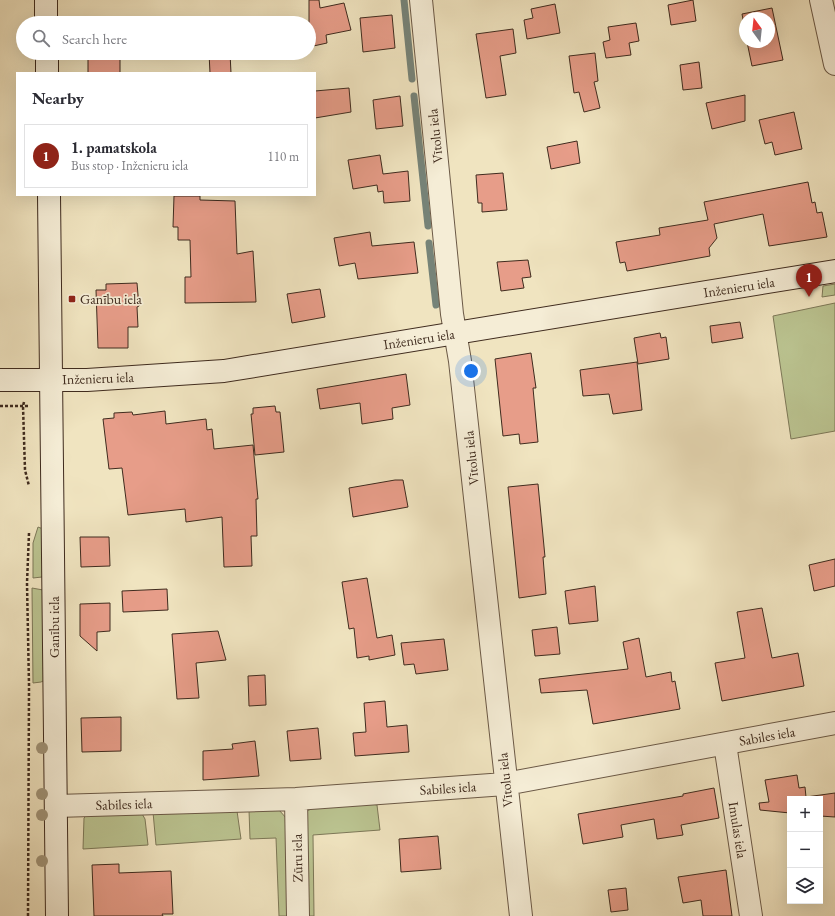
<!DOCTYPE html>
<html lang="en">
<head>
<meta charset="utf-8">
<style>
  :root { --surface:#fff; --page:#f7f7f7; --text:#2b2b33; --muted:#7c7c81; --line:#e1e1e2; --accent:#8f2418 }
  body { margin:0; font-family:"EB Garamond",serif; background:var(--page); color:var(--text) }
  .controls { position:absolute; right:12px; bottom:12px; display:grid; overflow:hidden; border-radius:0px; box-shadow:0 4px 16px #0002 }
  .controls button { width:36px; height:36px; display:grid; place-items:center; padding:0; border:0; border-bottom:1px solid var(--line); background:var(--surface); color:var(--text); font:20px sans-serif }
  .compass { position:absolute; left:739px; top:12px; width:36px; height:36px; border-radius:50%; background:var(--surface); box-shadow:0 4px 16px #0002; rotate:345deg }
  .you { position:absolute; left:471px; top:371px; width:14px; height:14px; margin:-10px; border:3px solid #fff; border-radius:50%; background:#1a73e8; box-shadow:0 0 0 6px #1a73e833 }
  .badge { display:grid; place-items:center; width:26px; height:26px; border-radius:50%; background:var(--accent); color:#fff; font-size:13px; font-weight:700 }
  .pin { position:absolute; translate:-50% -33px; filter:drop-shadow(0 1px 2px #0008) }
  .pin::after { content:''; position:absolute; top:21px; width:14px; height:12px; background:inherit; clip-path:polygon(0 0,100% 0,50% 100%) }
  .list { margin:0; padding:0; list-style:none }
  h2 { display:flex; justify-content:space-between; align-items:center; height:52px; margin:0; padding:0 16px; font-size:17px }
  h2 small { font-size:13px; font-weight:400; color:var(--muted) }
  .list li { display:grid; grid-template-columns:26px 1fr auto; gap:12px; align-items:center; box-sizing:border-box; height:64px; margin:0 8px 8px; padding:0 8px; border:1px solid var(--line); border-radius:0px }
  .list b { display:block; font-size:15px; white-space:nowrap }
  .list p { margin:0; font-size:13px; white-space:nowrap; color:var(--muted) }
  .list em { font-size:13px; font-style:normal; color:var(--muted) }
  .icon { flex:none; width:22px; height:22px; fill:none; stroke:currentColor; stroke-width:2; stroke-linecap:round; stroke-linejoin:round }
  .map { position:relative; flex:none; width:835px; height:916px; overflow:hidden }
  .search { position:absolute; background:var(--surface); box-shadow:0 4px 16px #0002; left:16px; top:16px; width:300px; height:44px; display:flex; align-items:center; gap:10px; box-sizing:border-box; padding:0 14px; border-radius:22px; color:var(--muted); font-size:15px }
  .panel { position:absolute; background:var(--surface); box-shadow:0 4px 16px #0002; left:16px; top:72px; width:300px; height:124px; border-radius:0px }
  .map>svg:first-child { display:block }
  .green { fill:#bbc491; stroke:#7d7858 }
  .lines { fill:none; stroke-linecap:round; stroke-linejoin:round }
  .stream { stroke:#768378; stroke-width:7 }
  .building { fill:#e79d89; stroke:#3f2b1e }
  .street-casing { stroke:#6b5946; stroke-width:24 }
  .secondary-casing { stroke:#3f2b1e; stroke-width:24 }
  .path { stroke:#3f2b1e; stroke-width:2.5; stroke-dasharray:3 2; stroke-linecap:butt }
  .street { stroke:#f5edd6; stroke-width:22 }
  .secondary { stroke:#f5edd6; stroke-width:22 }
  .tree { fill:#a09377 }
  .poi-dot { fill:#8f2418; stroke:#f5edd6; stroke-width:1.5 }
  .labels { text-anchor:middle; stroke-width:3.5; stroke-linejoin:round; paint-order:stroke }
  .street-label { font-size:14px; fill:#3f2b1e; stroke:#f5edd6 }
  .poi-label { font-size:14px; fill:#3f2b1e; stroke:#f5edd6; text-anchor:start }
</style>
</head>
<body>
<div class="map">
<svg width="835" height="916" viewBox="0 0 835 916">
  <rect width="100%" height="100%" fill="#f0e4c0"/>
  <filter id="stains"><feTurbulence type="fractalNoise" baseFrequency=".005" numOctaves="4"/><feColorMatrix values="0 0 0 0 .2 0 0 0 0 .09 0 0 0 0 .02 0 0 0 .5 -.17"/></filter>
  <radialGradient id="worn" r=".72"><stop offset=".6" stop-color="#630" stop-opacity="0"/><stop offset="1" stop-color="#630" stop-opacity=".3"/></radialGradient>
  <path class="green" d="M 835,284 L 835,295 L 822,297 L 823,286 Z
    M 835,303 L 835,431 L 791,439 L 773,316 Z
    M 38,527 L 43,529 L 44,574 L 42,577 L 33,578 L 33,543 Z
    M 32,588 L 43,590 L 47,679 L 41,682 L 33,683 Z
    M 372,804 L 377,805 L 380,830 L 313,835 L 314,916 L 306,916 L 303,822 L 307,811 L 315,807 Z
    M 249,810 L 279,810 L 287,819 L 289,916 L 279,916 L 276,838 L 250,839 Z
    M 237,811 L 241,839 L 156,845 L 153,812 Z
    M 141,812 L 145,819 L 148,845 L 83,849 L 84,818 L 89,813 Z"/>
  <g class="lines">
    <path class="stream" d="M 404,0 L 412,79
      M 414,96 L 428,226
      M 429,243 L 436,305"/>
  </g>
  <path class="building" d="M 309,0 L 319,0 L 320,8 L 344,3 L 351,30 L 326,35 L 327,43 L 309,47 Z
    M 693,0 L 696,21 L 671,25 L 668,5 Z
    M 555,4 L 560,33 L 527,39 L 524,20 L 533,18 L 531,9 Z
    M 772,8 L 783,60 L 752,66 L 747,42 L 769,42 L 769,18 L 745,18 L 745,30 L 742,14 Z
    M 392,15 L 395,48 L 363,52 L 360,18 Z
    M 636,23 L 639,41 L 629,43 L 631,55 L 606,58 L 603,42 L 610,40 L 608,27 Z
    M 513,29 L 516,53 L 500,56 L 506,95 L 486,98 L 476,34 Z
    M 209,53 L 230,53 L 231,73 L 210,73 Z
    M 595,53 L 598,81 L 594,82 L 600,108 L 584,112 L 579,92 L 574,93 L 569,56 Z
    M 88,56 L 120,56 L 120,73 L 88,73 Z
    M 699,62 L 702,88 L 683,90 L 680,65 Z
    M 349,88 L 351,112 L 315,118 L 315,91 Z
    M 745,95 L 745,121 L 712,129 L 706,103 Z
    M 400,96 L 403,126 L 376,129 L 373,100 Z
    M 794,112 L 802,149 L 775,155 L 772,142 L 765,144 L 759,120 Z
    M 577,141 L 580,163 L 551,169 L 547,147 Z
    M 380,155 L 383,174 L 408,171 L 410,201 L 384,203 L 383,191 L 378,192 L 377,185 L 353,189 L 348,160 Z
    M 503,173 L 507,210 L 482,212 L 482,203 L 478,203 L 476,175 Z
    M 808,182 L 812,203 L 815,202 L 817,213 L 822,212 L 827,237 L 769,246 L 763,214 L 714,224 L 717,238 L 709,248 L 710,256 L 627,271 L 625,262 L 620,263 L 616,242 L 660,235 L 659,228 L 708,220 L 704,202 Z
    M 174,196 L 200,196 L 200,200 L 235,201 L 237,254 L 253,251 L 256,302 L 185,303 L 185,277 L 191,277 L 190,240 L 178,240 L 178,227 L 173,227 Z
    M 370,232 L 372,246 L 414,242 L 418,273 L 358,279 L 355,263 L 339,266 L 334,238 Z
    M 528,260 L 531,277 L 522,278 L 524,288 L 501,291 L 497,262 Z
    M 137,283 L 139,306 L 137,307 L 138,327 L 128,327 L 128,348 L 98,348 L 96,290 L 106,290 L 106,284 Z
    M 320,289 L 325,317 L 292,323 L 287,294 Z
    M 740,322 L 743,338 L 712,343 L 710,326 Z
    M 660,333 L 661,338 L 666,337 L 669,359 L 638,364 L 634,338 Z
    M 531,353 L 536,388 L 533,388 L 538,442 L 520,444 L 519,434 L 503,436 L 495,359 Z
    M 637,362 L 642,410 L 613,414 L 609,394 L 583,396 L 580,370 Z
    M 406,374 L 410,405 L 392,408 L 393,419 L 362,424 L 360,403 L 320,409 L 317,389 Z
    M 275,406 L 276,412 L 280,412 L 284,452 L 255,455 L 251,414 L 253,414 L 253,408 Z
    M 165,411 L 166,424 L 206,419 L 207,430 L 212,429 L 214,449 L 253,445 L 258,499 L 256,499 L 257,536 L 251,536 L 252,566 L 224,567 L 222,517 L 186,522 L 185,509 L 128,515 L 122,468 L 109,469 L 103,419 L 114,418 L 114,413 L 132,412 L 133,415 Z
    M 395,480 L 403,480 L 408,507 L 353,517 L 349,488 Z
    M 538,484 L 545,557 L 543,557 L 546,594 L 519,598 L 508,487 Z
    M 80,537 L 109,537 L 110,566 L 81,567 Z
    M 835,559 L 835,586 L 814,591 L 809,565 Z
    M 367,578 L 377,638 L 392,635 L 395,655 L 369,660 L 369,656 L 357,658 L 354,628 L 349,629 L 342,582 Z
    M 595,586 L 598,621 L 569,624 L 565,591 Z
    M 167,589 L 168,610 L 123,612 L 122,591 Z
    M 110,603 L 110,631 L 97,632 L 97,651 L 80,636 L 80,604 Z
    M 762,608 L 772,658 L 798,653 L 804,686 L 722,701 L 715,663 L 745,658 L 737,612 Z
    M 557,627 L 560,654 L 535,656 L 532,630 Z
    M 218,631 L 226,660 L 196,663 L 199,698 L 177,699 L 172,634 Z
    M 639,638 L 646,677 L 671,672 L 672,682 L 675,681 L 680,709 L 593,724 L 587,690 L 541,693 L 539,679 L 628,669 L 623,642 Z
    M 444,639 L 448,670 L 416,674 L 414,664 L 404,665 L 401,643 Z
    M 265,675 L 266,705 L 249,706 L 248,676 Z
    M 385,701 L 387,727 L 407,725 L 409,752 L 355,756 L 353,733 L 366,732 L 364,703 Z
    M 121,717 L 121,751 L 82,752 L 81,718 Z
    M 318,728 L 321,759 L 290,761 L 287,731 Z
    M 255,741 L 259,776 L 203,780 L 203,751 L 233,749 L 232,744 Z
    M 797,775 L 799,788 L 805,787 L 806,797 L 835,793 L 835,817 L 820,816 L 820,799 L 790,799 L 790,813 L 760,810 L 759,803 L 769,802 L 765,780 Z
    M 714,788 L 719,818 L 681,825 L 683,835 L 657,839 L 654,819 L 621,825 L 623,837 L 583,844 L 578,814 L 683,796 L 683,794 Z
    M 438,836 L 441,869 L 401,872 L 399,839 Z
    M 119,864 L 119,873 L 171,871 L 173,914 L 162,914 L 163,916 L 94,916 L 92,865 Z
    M 726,870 L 732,916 L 703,916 L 701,900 L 683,903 L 678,877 Z
    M 626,888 L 628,910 L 611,912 L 608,890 Z"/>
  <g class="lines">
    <g class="street-casing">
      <path id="street" d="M 421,0 L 452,314 L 460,361 L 521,916
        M 821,0 L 835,64
        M 725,744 L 751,916
        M 296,799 L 298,916
        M 56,806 L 296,799 L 505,784 L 835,723"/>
    </g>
    <g class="secondary-casing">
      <path id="secondary" d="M 46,0 L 46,23
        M 47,53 L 47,73
        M 49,195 L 57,916
        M 0,380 L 87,380 L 224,371 L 835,271"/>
    </g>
    <path class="path" d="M 24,402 L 23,406 L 25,470 L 29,486
      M 0,406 L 29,406
      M 28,916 L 29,685 L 27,583 L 29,533"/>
    <use href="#street" class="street"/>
    <use href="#secondary" class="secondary"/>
  </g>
  <g class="tree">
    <circle cx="42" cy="748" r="6"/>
    <circle cx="42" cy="794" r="6"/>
    <circle cx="42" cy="815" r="6"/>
    <circle cx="42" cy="861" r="6"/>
  </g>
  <rect class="poi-dot" x="68" y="295" width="8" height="8" rx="2"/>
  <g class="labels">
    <g class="street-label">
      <text transform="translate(435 136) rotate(-96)" y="5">Vītolu iela</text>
      <text transform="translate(739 287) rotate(-9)" y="5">Inženieru iela</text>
      <text transform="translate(419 339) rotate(-9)" y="5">Inženieru iela</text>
      <text transform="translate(98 378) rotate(-2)" y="5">Inženieru iela</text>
      <text transform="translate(471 458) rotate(-96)" y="5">Vītolu iela</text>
      <text transform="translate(54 627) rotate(-90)" y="5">Ganību iela</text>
      <text transform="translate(767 736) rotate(-10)" y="5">Sabiles iela</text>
      <text transform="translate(505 780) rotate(-96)" y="5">Vītolu iela</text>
      <text transform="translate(448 788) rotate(-4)" y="5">Sabiles iela</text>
      <text transform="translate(124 804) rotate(-2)" y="5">Sabiles iela</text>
      <text transform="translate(738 830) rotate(81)" y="5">Imulas iela</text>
      <text transform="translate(297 858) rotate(-91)" y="5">Zūru iela</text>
    </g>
    <g class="poi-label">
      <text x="80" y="304">Ganību iela</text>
    </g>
  </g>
  <rect width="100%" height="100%" filter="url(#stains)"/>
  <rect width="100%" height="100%" fill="url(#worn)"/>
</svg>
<div class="controls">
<button>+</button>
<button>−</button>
<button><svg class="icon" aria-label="layers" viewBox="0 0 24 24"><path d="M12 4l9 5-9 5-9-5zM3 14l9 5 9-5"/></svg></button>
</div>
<svg class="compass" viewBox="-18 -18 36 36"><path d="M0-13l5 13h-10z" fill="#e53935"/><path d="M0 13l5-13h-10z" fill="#7c7c81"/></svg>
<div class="you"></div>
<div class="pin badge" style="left:809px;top:297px">1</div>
<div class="search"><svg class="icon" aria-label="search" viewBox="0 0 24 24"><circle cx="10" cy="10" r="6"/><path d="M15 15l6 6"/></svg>Search here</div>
<section class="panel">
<h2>Nearby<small></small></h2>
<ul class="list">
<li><span class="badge">1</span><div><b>1. pamatskola</b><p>Bus stop · Inženieru iela</p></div><em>110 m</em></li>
</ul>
</section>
</div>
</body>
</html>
